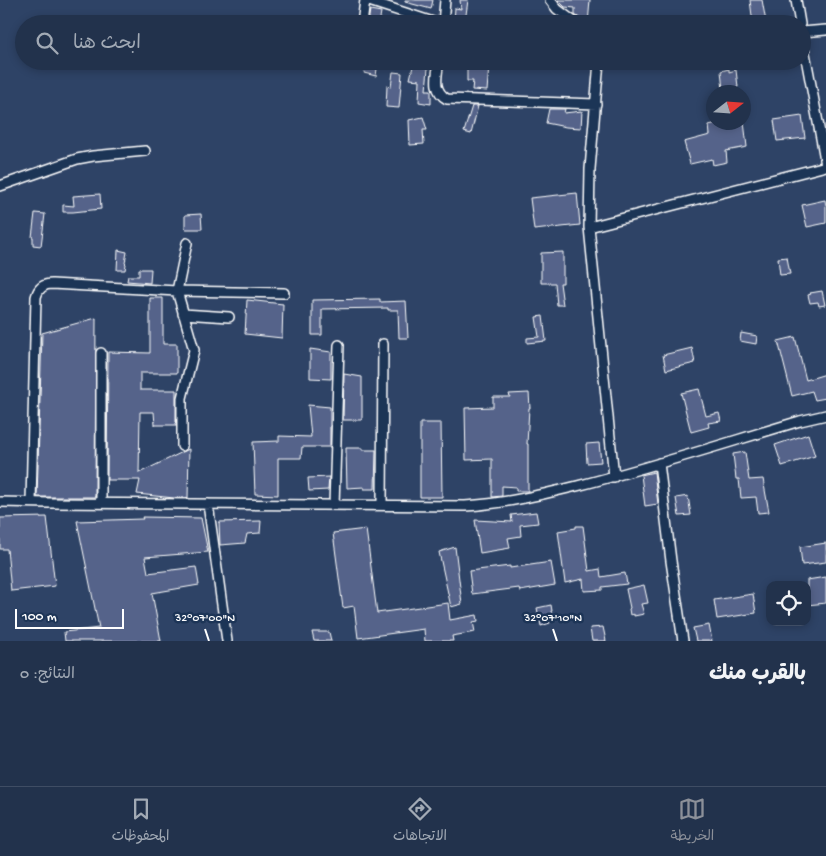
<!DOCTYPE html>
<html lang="ar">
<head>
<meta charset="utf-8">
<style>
  :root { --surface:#22324c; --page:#2e3e56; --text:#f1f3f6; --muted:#a2aab5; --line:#3f4d64; --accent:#8c9099 }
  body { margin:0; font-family:"Gochi Hand","Playpen Sans Arabic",sans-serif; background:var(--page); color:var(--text); direction:rtl }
  .controls { position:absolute; right:15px; bottom:15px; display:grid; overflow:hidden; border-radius:10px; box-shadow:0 2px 8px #0003 }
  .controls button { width:45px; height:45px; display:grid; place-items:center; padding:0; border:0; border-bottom:1px solid var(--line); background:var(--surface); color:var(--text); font:25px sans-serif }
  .compass { position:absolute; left:706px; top:85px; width:45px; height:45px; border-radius:50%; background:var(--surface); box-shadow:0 2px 8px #0003; rotate:73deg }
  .scale { position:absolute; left:15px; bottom:12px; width:109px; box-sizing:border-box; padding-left:5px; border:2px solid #fff; border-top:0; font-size:14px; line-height:18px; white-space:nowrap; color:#fff; -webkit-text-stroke:4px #1d3557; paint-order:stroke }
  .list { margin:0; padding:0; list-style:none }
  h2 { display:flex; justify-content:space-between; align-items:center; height:65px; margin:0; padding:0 20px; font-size:21px }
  h2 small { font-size:16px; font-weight:400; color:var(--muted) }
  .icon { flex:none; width:28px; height:28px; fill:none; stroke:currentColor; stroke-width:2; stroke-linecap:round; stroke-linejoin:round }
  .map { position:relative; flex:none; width:826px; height:641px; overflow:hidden; direction:ltr }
  .search { position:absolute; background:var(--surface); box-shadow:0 2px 8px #0003; left:15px; right:15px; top:15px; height:55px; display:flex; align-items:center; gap:12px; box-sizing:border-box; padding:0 18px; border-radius:28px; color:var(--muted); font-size:19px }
  .sheet { height:145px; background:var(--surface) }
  nav { display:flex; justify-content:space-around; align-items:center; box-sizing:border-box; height:70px; border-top:1px solid var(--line); background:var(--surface); font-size:14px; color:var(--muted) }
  nav a { display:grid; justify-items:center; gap:2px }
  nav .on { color:var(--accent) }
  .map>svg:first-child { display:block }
  .building { fill:#54638a; stroke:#fff }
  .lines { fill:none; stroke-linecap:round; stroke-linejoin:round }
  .minor-casing { stroke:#fff; stroke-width:12 }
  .minor { stroke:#1d3557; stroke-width:9 }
  .ticks { fill:none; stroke:#fff; stroke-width:2 }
  .ticks-label { font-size:12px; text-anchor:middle; fill:#fff; stroke:#1d3557; stroke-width:5; stroke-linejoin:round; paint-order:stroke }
</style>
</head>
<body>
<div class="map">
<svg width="826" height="641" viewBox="0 0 826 641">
  <rect width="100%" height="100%" fill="#2e4366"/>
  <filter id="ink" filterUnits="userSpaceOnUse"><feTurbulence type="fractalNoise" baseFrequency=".02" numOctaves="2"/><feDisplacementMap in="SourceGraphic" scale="10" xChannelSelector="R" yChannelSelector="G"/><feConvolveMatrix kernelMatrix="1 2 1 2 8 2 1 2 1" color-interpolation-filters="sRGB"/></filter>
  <g filter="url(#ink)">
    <path class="building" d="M 405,0 L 433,0 L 431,9 L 405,2 Z
      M 460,0 L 468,0 L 465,22 L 454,21 L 455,8 L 461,9 Z
      M 558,0 L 590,0 L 588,24 L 583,24 L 581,19 L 575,15 L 575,8 L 565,7 Z
      M 750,0 L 762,0 L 766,22 L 753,24 Z
      M 370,10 L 381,12 L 379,24 L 368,24 Z
      M 367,61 L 378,61 L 376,76 L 364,73 Z
      M 467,65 L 489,65 L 487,91 L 472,90 L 473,81 L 467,81 Z
      M 413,66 L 428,68 L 426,90 L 431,90 L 431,104 L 419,102 L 420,80 L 410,79 Z
      M 729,69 L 729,72 L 736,70 L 738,87 L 723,90 L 721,71 Z
      M 393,72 L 402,73 L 399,108 L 386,107 L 387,86 L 391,87 Z
      M 472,106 L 478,106 L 471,134 L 464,132 Z
      M 549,109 L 565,109 L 564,113 L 582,111 L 581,128 L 566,127 L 546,123 Z
      M 802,116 L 805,138 L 777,141 L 774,120 Z
      M 423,117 L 427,130 L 423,130 L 424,144 L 410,145 L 409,120 Z
      M 721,122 L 723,122 L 723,124 L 744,122 L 747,147 L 726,151 L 727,162 L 713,165 L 712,159 L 690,164 L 684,142 L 710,135 L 709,125 Z
      M 577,193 L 580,225 L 534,230 L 530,198 Z
      M 100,194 L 101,209 L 73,212 L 63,212 L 63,205 L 74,206 L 73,196 Z
      M 825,200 L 826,206 L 826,223 L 807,227 L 802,205 Z
      M 35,213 L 45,214 L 41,246 L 33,245 L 33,237 L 32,237 Z
      M 201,214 L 202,229 L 185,229 L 185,215 Z
      M 118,250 L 127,252 L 125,263 L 126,264 L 125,270 L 117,270 Z
      M 563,252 L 563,283 L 560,283 L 563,305 L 557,305 L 555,283 L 541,283 L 541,253 Z
      M 787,257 L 790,274 L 780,275 L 778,258 Z
      M 139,269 L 151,269 L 150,283 L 127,281 L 128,276 L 139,276 Z
      M 822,291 L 825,305 L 819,306 L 818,302 L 810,303 L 808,295 L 811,294 L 810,293 Z
      M 150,298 L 163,298 L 163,344 L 177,344 L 177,373 L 140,373 L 140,390 L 176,390 L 176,425 L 155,425 L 154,412 L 140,412 L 139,473 L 189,449 L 188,498 L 174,498 L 137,494 L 140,480 L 107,480 L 108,352 L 150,353 Z
      M 380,299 L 380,302 L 406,301 L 408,338 L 399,338 L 398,310 L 388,310 L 388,308 L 322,309 L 322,335 L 312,335 L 312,300 Z
      M 247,300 L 283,304 L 282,338 L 245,334 Z
      M 543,316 L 546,341 L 527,343 L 527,338 L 539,337 L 536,317 Z
      M 96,318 L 95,497 L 37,497 L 42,333 Z
      M 741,333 L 757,336 L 756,344 L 740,341 Z
      M 795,337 L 806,380 L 826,374 L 826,398 L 815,400 L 812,391 L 792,396 L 778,341 Z
      M 692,348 L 695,363 L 666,370 L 663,355 Z
      M 310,349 L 331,352 L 331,379 L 310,378 Z
      M 344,374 L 362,377 L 362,420 L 343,420 Z
      M 699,389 L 706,416 L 719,413 L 721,421 L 708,423 L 709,427 L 691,432 L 681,393 Z
      M 529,393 L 530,408 L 529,408 L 527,444 L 528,444 L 528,491 L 516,491 L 516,487 L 502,486 L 502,496 L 492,497 L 492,459 L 466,460 L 465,408 L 493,407 L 493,397 L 510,397 L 509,394 Z
      M 308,405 L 330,407 L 330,447 L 302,447 L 301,458 L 278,458 L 278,495 L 255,494 L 253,442 L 279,441 L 279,436 L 311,437 Z
      M 420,423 L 441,423 L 442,497 L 420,497 Z
      M 808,434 L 815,456 L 782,466 L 775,445 Z
      M 599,443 L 601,462 L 587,463 L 586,444 Z
      M 346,448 L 362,448 L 362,450 L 376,450 L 375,489 L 364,489 L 364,487 L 347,488 Z
      M 745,452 L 749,480 L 763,479 L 769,512 L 758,513 L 756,497 L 741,498 L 739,479 L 736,479 L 733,454 Z
      M 654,472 L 658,504 L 645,506 L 641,475 Z
      M 329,477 L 328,490 L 309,491 L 308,478 Z
      M 688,496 L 691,515 L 679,516 L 676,498 Z
      M 536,512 L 538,523 L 520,525 L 521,536 L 508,538 L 510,548 L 480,553 L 475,520 L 512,522 L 511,515 Z
      M 47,517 L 55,586 L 11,591 L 7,549 L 0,549 L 0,518 Z
      M 142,517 L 201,518 L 208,552 L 145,557 L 148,573 L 196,567 L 199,585 L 152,593 L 161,641 L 65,641 L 64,632 L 99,628 L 77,521 L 143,519 Z
      M 261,521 L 260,533 L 247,534 L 245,543 L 220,545 L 219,522 Z
      M 576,526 L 583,526 L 589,571 L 600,569 L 601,577 L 625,573 L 627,584 L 602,587 L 602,590 L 584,591 L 583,579 L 565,583 L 558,531 L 576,528 Z
      M 366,529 L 377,613 L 448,603 L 450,620 L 477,615 L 478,621 L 473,622 L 475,632 L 452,636 L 453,641 L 425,641 L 424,629 L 358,638 L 354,606 L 343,608 L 333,533 Z
      M 826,543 L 826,562 L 802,565 L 800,547 Z
      M 455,547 L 462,604 L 451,607 L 439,552 Z
      M 551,562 L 555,585 L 520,591 L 519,588 L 472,594 L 469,571 L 510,566 L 510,568 Z
      M 826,577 L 826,603 L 807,605 L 807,580 Z
      M 644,585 L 648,603 L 641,604 L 644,614 L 634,616 L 634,614 L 630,615 L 629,609 L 630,608 L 626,589 Z
      M 753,594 L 756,613 L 717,619 L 714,600 Z
      M 551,605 L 552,611 L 551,611 L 552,615 L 549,615 L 550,623 L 541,626 L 537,608 Z
      M 709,625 L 712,641 L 696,641 L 693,628 Z
      M 603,627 L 606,641 L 592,641 L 590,628 Z
      M 312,632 L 329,632 L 331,641 L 314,641 Z"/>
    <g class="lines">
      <g class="minor-casing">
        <path id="minor" d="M 366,0 L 439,24
          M 550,0 L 557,9 L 577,24
          M 796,0 L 800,24
          M 362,24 L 365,0
          M 443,24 L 445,0
          M 802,32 L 826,30
          M 802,37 L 826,165
          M 439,61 C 437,76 432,90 447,99 L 596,104
          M 0,186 L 77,159 L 93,156 L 145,151
          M 589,227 L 590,169 L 599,61
          M 183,314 L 229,317
          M 101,353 L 101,503
          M 182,446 L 182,398 L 194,350 L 177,291 L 187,243
          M 659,463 L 671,561 L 683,641
          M 614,477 L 589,227 L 826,166
          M 0,502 L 49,503 L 465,506 C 503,504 540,495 577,486 C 652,467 726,443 800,421 L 826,415
          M 31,502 L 36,297 C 38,289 43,284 52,284 L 177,291 L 284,293
          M 208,504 L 227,641
          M 334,505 L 339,345
          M 382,505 L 383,344"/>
      </g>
      <use href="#minor" class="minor"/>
    </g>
  </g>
  <path class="ticks" d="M 205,629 L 209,641M 553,629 L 557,641"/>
  <g class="ticks-label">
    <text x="205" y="621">32°07'00"N</text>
    <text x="553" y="621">32°07'10"N</text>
  </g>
</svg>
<div class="controls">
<button><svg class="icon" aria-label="locate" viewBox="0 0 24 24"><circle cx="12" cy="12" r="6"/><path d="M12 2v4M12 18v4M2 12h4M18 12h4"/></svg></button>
</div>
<svg class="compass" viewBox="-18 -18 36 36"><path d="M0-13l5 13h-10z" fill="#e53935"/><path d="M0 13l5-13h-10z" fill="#a2aab5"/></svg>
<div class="scale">100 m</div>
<div class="search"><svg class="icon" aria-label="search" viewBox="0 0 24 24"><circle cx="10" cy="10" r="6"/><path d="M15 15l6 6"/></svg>ابحث هنا</div>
</div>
<section class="sheet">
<h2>بالقرب منك<small>النتائج: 0</small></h2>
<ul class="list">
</ul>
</section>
<nav>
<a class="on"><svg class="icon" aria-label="map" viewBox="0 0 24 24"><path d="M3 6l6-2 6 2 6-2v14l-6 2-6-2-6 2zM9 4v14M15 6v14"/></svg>الخريطة</a>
<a><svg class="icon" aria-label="directions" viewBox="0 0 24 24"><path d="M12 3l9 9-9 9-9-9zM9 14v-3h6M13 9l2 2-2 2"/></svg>الاتجاهات</a>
<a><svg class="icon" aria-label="saved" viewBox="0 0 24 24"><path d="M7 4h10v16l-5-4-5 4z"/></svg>المحفوظات</a>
</nav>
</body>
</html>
